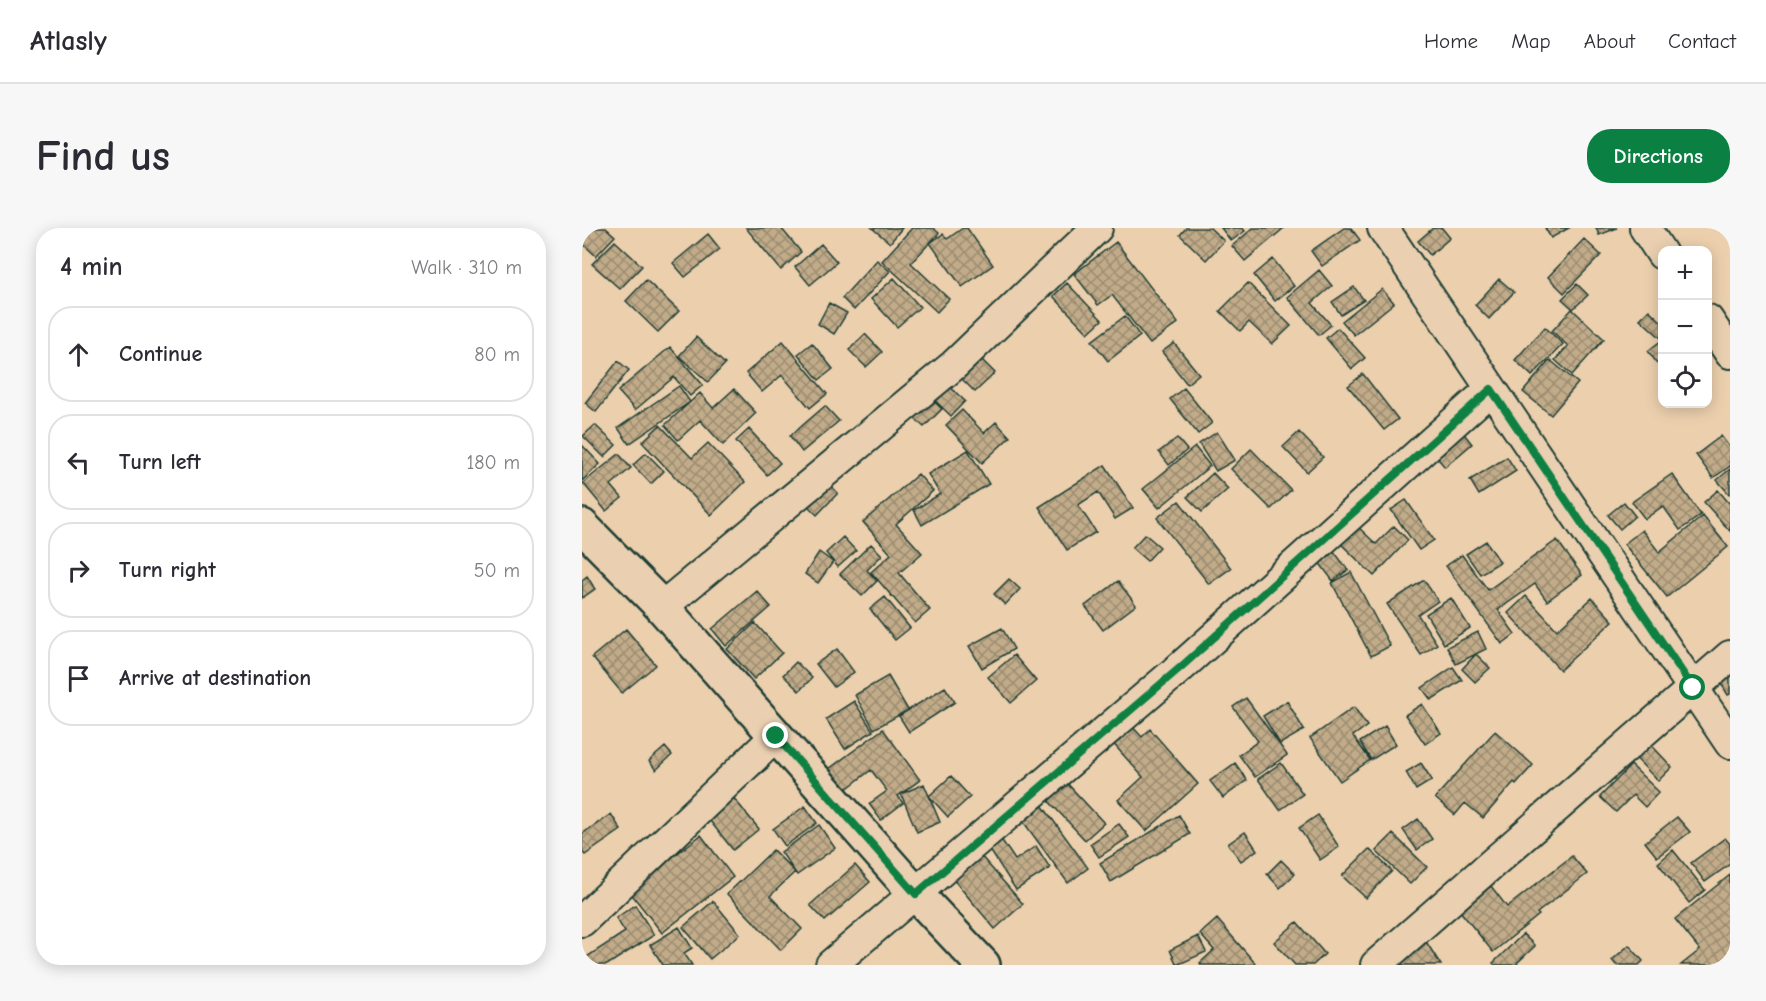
<!DOCTYPE html>
<html lang="en">
<head>
<meta charset="utf-8">
<style>
  :root { --surface:#fff; --page:#f7f7f7; --text:#2b2b33; --muted:#7c7c81; --line:#e1e1e2; --accent:#0b8043 }
  body { margin:0; font-family:"Comic Neue",sans-serif; background:var(--page); color:var(--text) }
  .controls { position:absolute; right:18px; top:18px; display:grid; overflow:hidden; border-radius:12px; box-shadow:0 3px 15px #0003 }
  .controls button { width:54px; height:54px; display:grid; place-items:center; padding:0; border:0; border-bottom:2px solid var(--line); background:var(--surface); color:var(--text); font:30px sans-serif }
  .stop { position:absolute; width:18px; height:18px; margin:-14px; border:4px solid #0b8043; border-radius:50%; background:#fff }
  .stop.end { background:#0b8043; border-color:#fff; box-shadow:0 2px 6px #0008 }
  .list { margin:0; padding:0; list-style:none }
  h2 { display:flex; justify-content:space-between; align-items:center; height:78px; margin:0; padding:0 24px; font-size:26px }
  h2 small { font-size:20px; font-weight:400; color:var(--muted) }
  .list li { display:grid; grid-template-columns:39px 1fr auto; gap:18px; align-items:center; box-sizing:border-box; height:96px; margin:0 12px 12px; padding:0 12px; border:2px solid var(--line); border-radius:24px }
  .list b { display:block; font-size:22px; white-space:nowrap }
  .list em { font-size:20px; font-style:normal; color:var(--muted) }
  .icon { flex:none; width:33px; height:33px; fill:none; stroke:currentColor; stroke-width:2; stroke-linecap:round; stroke-linejoin:round }
  .map { position:relative; flex:none; width:1148px; height:737px; overflow:hidden; border-radius:24px }
  header { display:flex; align-items:center; gap:36px; box-sizing:border-box; height:84px; padding:0 30px; background:var(--surface); border-bottom:2px solid var(--line) }
  header strong { font-size:28px }
  nav { display:flex; gap:33px; margin-inline-start:auto; font-size:21px }
  .intro { display:flex; align-items:center; justify-content:space-between; box-sizing:border-box; height:144px; padding:0 36px }
  h1 { margin:0; font-size:42px }
  .button { padding:15px 27px; border-radius:24px; background:var(--accent); color:#fff; font-size:21px; font-weight:700 }
  main { display:flex; gap:36px; padding:0 36px }
  aside { flex:1; background:var(--surface); border-radius:24px; box-shadow:0 3px 15px #0003 }
  .map>svg:first-child { display:block }
  .building { fill:url(#building-cross-hatch); stroke:#1f3d34; stroke-width:1.5 }
  .lines { fill:none; stroke-linecap:round; stroke-linejoin:round }
  .minor-casing { stroke:#1f3d34; stroke-width:34 }
  .tertiary-casing { stroke:#1f3d34; stroke-width:38 }
  .minor { stroke:#ead0b1; stroke-width:30 }
  .tertiary { stroke:#ead0b1; stroke-width:33 }
  .route { stroke:#0b8043; stroke-width:8 }
</style>
</head>
<body>
<header>
<strong>Atlasly</strong>
<nav><a>Home</a><a>Map</a><a>About</a><a>Contact</a></nav>
</header>
<div class="intro"><h1>Find us</h1><a class="button">Directions</a></div>
<main>
<aside>
<h2>4 min<small>Walk · 310 m</small></h2>
<ul class="list">
<li><svg class="icon" aria-label="ahead" viewBox="0 0 24 24"><path d="M12 20V5M6 11l6-6 6 6"/></svg><div><b>Continue</b></div><em>80 m</em></li>
<li><svg class="icon" aria-label="left" viewBox="0 0 24 24"><path d="M17 20v-9H6M10 6l-5 5 5 5"/></svg><div><b>Turn left</b></div><em>180 m</em></li>
<li><svg class="icon" aria-label="right" viewBox="0 0 24 24"><path d="M7 20v-9h11M14 6l5 5-5 5"/></svg><div><b>Turn right</b></div><em>50 m</em></li>
<li><svg class="icon" aria-label="arrive" viewBox="0 0 24 24"><path d="M6 21V4h12l-3 4 3 4H6"/></svg><div><b>Arrive at destination</b></div></li>
</ul>
</aside>
<div class="map">
<svg width="1148" height="737" viewBox="0 0 1148 737">
  <defs>
    <pattern id="building-cross-hatch" width="8" height="8" patternUnits="userSpaceOnUse" patternTransform="scale(1.5)"><rect width="8" height="8" fill="#c1ab89"/><path d="M0 0l8 8M0 8l8-8" fill="none" stroke="#9c8c71"/></pattern>
  </defs>
  <rect width="100%" height="100%" fill="#ecd0ae"/>
  <filter id="ink" filterUnits="userSpaceOnUse"><feTurbulence type="fractalNoise" baseFrequency=".0167" numOctaves="2"/><feDisplacementMap in="SourceGraphic" scale="12" xChannelSelector="R" yChannelSelector="G"/><feConvolveMatrix kernelMatrix="1 2 1 2 8 2 1 2 1" color-interpolation-filters="sRGB"/></filter>
  <g filter="url(#ink)">
    <path class="building" d="M 0,0 L 24,0 L 33,8 L 14,28 L 0,15 Z
      M 164,0 L 199,0 L 219,24 L 199,42 Z
      M 290,0 L 320,0 L 308,15 Z
      M 330,0 L 351,0 L 357,5 L 329,35 L 367,71 L 355,84 L 300,33 Z
      M 381,0 L 385,0 L 411,37 L 380,59 L 348,15 L 361,6 L 365,11 Z
      M 604,0 L 628,0 L 642,13 L 624,32 L 598,7 Z
      M 639,0 L 660,0 L 663,3 L 649,13 Z
      M 671,0 L 702,0 L 663,33 L 650,18 Z
      M 762,0 L 769,0 L 778,12 L 740,38 L 729,23 Z
      M 851,0 L 860,0 L 868,10 L 848,27 L 836,13 Z
      M 963,0 L 987,0 L 969,10 Z
      M 1014,0 L 1035,0 L 1017,7 Z
      M 126,6 L 138,21 L 103,49 L 91,35 Z
      M 1002,11 L 1019,27 L 982,65 L 966,49 Z
      M 33,13 L 60,38 L 38,61 L 10,36 Z
      M 534,14 L 596,95 L 568,116 L 530,67 L 516,77 L 492,46 Z
      M 239,16 L 255,34 L 228,57 L 213,39 Z
      M 691,31 L 712,58 L 693,73 L 672,47 Z
      M 295,32 L 308,43 L 272,82 L 260,70 Z
      M 737,42 L 750,58 L 730,75 L 749,97 L 737,107 L 705,69 Z
      M 312,50 L 338,79 L 315,99 L 289,71 Z
      M 917,51 L 932,64 L 907,91 L 893,77 Z
      M 64,52 L 97,83 L 76,104 L 44,73 Z
      M 485,55 L 520,92 L 506,105 L 471,68 Z
      M 666,55 L 709,98 L 690,116 L 667,94 L 658,103 L 638,83 Z
      M 995,56 L 1006,67 L 991,81 L 980,71 Z
      M 772,59 L 782,72 L 759,87 L 750,74 Z
      M 800,61 L 812,75 L 772,107 L 760,93 Z
      M 247,75 L 265,85 L 252,106 L 236,96 Z
      M 990,81 L 1022,111 L 990,147 L 973,132 L 986,118 L 970,103 Z
      M 1067,82 L 1080,94 L 1080,108 L 1079,110 L 1058,91 Z
      M 543,88 L 558,108 L 526,133 L 510,113 Z
      M 963,99 L 981,116 L 950,148 L 933,132 Z
      M 756,100 L 783,130 L 770,141 L 744,110 Z
      M 283,106 L 300,124 L 284,139 L 267,122 Z
      M 114,109 L 143,136 L 126,154 L 97,128 Z
      M 1080,112 L 1080,142 L 1066,123 Z
      M 201,113 L 245,166 L 228,180 L 200,147 L 180,164 L 164,145 Z
      M 230,115 L 251,141 L 237,152 L 216,126 Z
      M 592,115 L 617,146 L 605,156 L 580,124 Z
      M 88,119 L 121,157 L 108,168 L 92,149 L 53,182 L 36,163 Z
      M 388,120 L 413,145 L 393,164 L 368,139 Z
      M 968,132 L 996,155 L 969,187 L 941,164 Z
      M 36,133 L 47,142 L 14,184 L 3,175 Z
      M 781,146 L 816,191 L 802,202 L 766,158 Z
      M 355,147 L 383,173 L 369,188 L 341,161 Z
      M 97,158 L 108,174 L 47,216 L 36,200 Z
      M 602,160 L 630,195 L 616,206 L 588,171 Z
      M 152,161 L 174,185 L 141,217 L 118,192 L 96,212 L 83,197 L 118,165 L 131,180 Z
      M 342,164 L 360,181 L 342,199 L 324,183 Z
      M 243,178 L 257,193 L 220,224 L 208,208 Z
      M 380,182 L 402,205 L 414,194 L 428,209 L 400,235 L 364,197 Z
      M 13,197 L 34,217 L 22,229 L 1,208 Z
      M 78,197 L 110,230 L 126,215 L 163,254 L 129,287 L 60,214 Z
      M 167,201 L 198,235 L 185,247 L 154,213 Z
      M 879,202 L 890,216 L 863,239 L 851,225 Z
      M 635,204 L 653,232 L 634,243 L 617,216 Z
      M 717,204 L 741,229 L 725,244 L 701,219 Z
      M 1139,208 L 1148,220 L 1148,238 L 1131,250 L 1114,227 Z
      M 595,210 L 605,222 L 587,237 L 577,224 Z
      M 0,217 L 18,236 L 0,253 Z
      M 613,219 L 628,238 L 577,280 L 561,261 Z
      M 669,221 L 709,262 L 689,281 L 649,241 Z
      M 386,222 L 407,256 L 340,297 L 332,282 L 358,266 L 346,246 Z
      M 64,225 L 82,243 L 69,256 L 51,237 Z
      M 37,226 L 49,240 L 29,257 L 40,270 L 24,283 L 1,255 Z
      M 925,229 L 934,243 L 897,267 L 888,252 Z
      M 523,237 L 551,280 L 533,291 L 516,264 L 496,277 L 514,304 L 485,322 L 457,279 Z
      M 1148,241 L 1148,265 L 1147,266 L 1135,252 Z
      M 631,245 L 646,261 L 620,284 L 605,269 Z
      M 336,246 L 351,263 L 314,296 L 340,325 L 317,345 L 348,382 L 333,395 L 289,344 L 309,326 L 281,294 Z
      M 1090,246 L 1119,287 L 1098,302 L 1081,278 L 1063,291 L 1050,274 Z
      M 243,252 L 256,265 L 235,287 L 222,274 Z
      M 1136,262 L 1148,276 L 1148,303 L 1122,274 Z
      M 824,272 L 852,312 L 837,322 L 809,282 Z
      M 597,273 L 649,340 L 627,356 L 575,290 Z
      M 1042,274 L 1053,288 L 1038,301 L 1026,287 Z
      M 1121,288 L 1146,319 L 1085,369 L 1042,316 L 1060,302 L 1077,324 Z
      M 773,296 L 794,316 L 812,298 L 826,312 L 792,348 L 756,313 Z
      M 563,306 L 578,319 L 565,333 L 550,320 Z
      M 261,309 L 274,323 L 256,339 L 244,325 Z
      M 975,312 L 1000,347 L 965,373 L 953,356 L 916,382 L 933,406 L 920,416 L 864,338 L 880,327 L 906,362 Z
      M 904,313 L 918,334 L 898,346 L 884,326 Z
      M 289,316 L 300,327 L 285,342 L 295,353 L 280,368 L 258,346 Z
      M 751,322 L 766,342 L 751,353 L 736,333 Z
      M 237,324 L 251,334 L 236,355 L 223,346 Z
      M 769,344 L 808,418 L 789,428 L 750,355 Z
      M 5,348 L 13,361 L 0,370 L 0,352 Z
      M 427,351 L 438,361 L 423,377 L 412,366 Z
      M 842,352 L 856,373 L 836,387 L 855,416 L 839,427 L 805,376 Z
      M 536,353 L 554,377 L 521,402 L 503,378 Z
      M 175,363 L 189,379 L 144,418 L 130,401 Z
      M 944,368 L 975,402 L 1010,370 L 1031,393 L 978,442 L 926,385 Z
      M 303,369 L 328,400 L 313,412 L 288,381 Z
      M 869,370 L 888,400 L 862,416 L 844,386 Z
      M 173,395 L 200,425 L 172,451 L 145,421 Z
      M 420,400 L 432,421 L 400,440 L 387,418 Z
      M 44,401 L 74,437 L 40,465 L 10,429 Z
      M 896,404 L 904,421 L 874,436 L 865,419 Z
      M 255,421 L 272,444 L 252,459 L 234,436 Z
      M 894,426 L 908,440 L 893,454 L 880,441 Z
      M 432,427 L 454,453 L 429,475 L 406,449 Z
      M 214,434 L 230,450 L 217,463 L 201,447 Z
      M 871,439 L 880,452 L 849,472 L 840,460 Z
      M 1148,439 L 1148,466 L 1146,467 L 1134,447 Z
      M 306,448 L 326,482 L 292,501 L 273,467 Z
      M 363,459 L 373,474 L 327,504 L 317,488 Z
      M 664,470 L 705,527 L 673,549 L 657,527 L 676,513 L 651,479 Z
      M 272,473 L 291,503 L 263,521 L 244,491 Z
      M 705,473 L 722,502 L 698,516 L 681,488 Z
      M 840,476 L 859,505 L 843,516 L 823,487 Z
      M 772,479 L 785,498 L 771,508 L 788,532 L 758,553 L 728,510 Z
      M 547,495 L 560,509 L 568,501 L 616,556 L 564,603 L 536,572 L 561,549 L 528,512 Z
      M 803,498 L 814,516 L 789,532 L 778,514 Z
      M 301,501 L 338,552 L 316,568 L 321,575 L 299,592 L 287,576 L 305,563 L 289,542 L 263,562 L 247,541 Z
      M 913,503 L 951,537 L 934,556 L 932,554 L 901,590 L 883,575 L 873,587 L 853,570 Z
      M 1058,505 L 1090,539 L 1076,553 L 1043,519 Z
      M 83,519 L 90,527 L 74,542 L 67,533 Z
      M 175,524 L 187,539 L 150,568 L 177,601 L 151,622 L 113,574 Z
      M 653,535 L 665,552 L 641,570 L 628,553 Z
      M 699,535 L 721,566 L 698,582 L 676,551 Z
      M 839,535 L 850,552 L 834,562 L 824,544 Z
      M 1049,537 L 1077,564 L 1063,579 L 1051,567 L 1034,584 L 1018,569 Z
      M 369,548 L 388,569 L 366,589 L 347,568 Z
      M 482,552 L 522,595 L 503,612 L 463,569 Z
      M 342,556 L 358,594 L 335,604 L 319,566 Z
      M 460,577 L 506,640 L 486,655 L 440,592 Z
      M 223,578 L 235,595 L 203,618 L 191,601 Z
      M 29,586 L 39,602 L 3,627 L 0,623 L 0,606 Z
      M 597,587 L 608,606 L 529,654 L 518,635 Z
      M 736,587 L 757,619 L 738,632 L 717,600 Z
      M 1095,589 L 1108,604 L 1075,629 L 1063,614 Z
      M 836,591 L 850,611 L 835,622 L 821,602 Z
      M 537,596 L 547,609 L 517,629 L 508,616 Z
      M 237,597 L 253,620 L 215,647 L 199,624 Z
      M 663,604 L 675,622 L 659,633 L 646,616 Z
      M 811,606 L 845,639 L 828,656 L 794,623 Z
      M 119,607 L 151,649 L 80,705 L 47,663 Z
      M 1143,610 L 1148,616 L 1148,636 L 1123,654 L 1109,635 Z
      M 419,611 L 433,632 L 454,618 L 468,640 L 434,662 L 406,619 Z
      M 787,621 L 810,643 L 784,670 L 760,648 Z
      M 191,622 L 213,644 L 188,668 L 220,701 L 199,722 L 145,666 Z
      M 1091,622 L 1123,662 L 1107,675 L 1076,635 Z
      M 398,627 L 441,676 L 413,701 L 371,651 Z
      M 990,628 L 1005,646 L 955,685 L 957,687 L 911,724 L 878,683 L 909,658 L 925,679 Z
      M 699,632 L 713,646 L 698,660 L 685,646 Z
      M 273,637 L 288,654 L 243,693 L 228,677 Z
      M 1148,647 L 1148,737 L 1099,737 L 1118,722 L 1093,691 Z
      M 131,673 L 158,706 L 128,731 L 101,699 Z
      M 53,677 L 72,707 L 25,737 L 1,737 L 0,732 L 43,704 L 34,690 Z
      M 635,691 L 673,735 L 671,737 L 619,737 L 618,735 L 632,722 L 618,706 Z
      M 715,694 L 743,726 L 731,737 L 713,737 L 692,714 Z
      M 97,699 L 110,720 L 102,725 L 110,737 L 81,737 L 68,717 Z
      M 941,706 L 953,718 L 935,735 L 936,737 L 913,737 L 911,735 Z
      M 616,708 L 624,724 L 595,737 L 588,722 Z
      M 843,712 L 859,737 L 817,737 Z
      M 1047,717 L 1061,733 L 1057,737 L 1034,737 L 1030,732 Z"/>
    <g class="lines">
      <g class="minor-casing">
        <path id="minor" d="M 801,0 L 1148,515
          M 1063,0 L 1080,26
          M 1126,92 L 1148,125
          M 80,379 L 372,137 L 515,0
          M 0,693 L 194,508
          M 249,737 L 600,438 L 909,161
          M 794,737 L 1148,428"/>
      </g>
      <g class="tertiary-casing">
        <path id="tertiary" d="M 0,298 L 80,379 L 334,666 L 401,737"/>
      </g>
      <use href="#minor" class="minor"/>
      <use href="#tertiary" class="tertiary"/>
    </g>
  </g>
  <g class="lines" filter="url(#ink)">
    <path class="route" d="M 194,508 L 334,666 L 600,438 L 909,161 L 1111,460"/>
  </g>
</svg>
<div class="controls">
<button>+</button>
<button>−</button>
<button><svg class="icon" aria-label="locate" viewBox="0 0 24 24"><circle cx="12" cy="12" r="6"/><path d="M12 2v4M12 18v4M2 12h4M18 12h4"/></svg></button>
</div>
<div class="stop" style="left:1111px;top:460px"></div>
<div class="stop end" style="left:194px;top:508px"></div>
</div>
</main>
</body>
</html>
